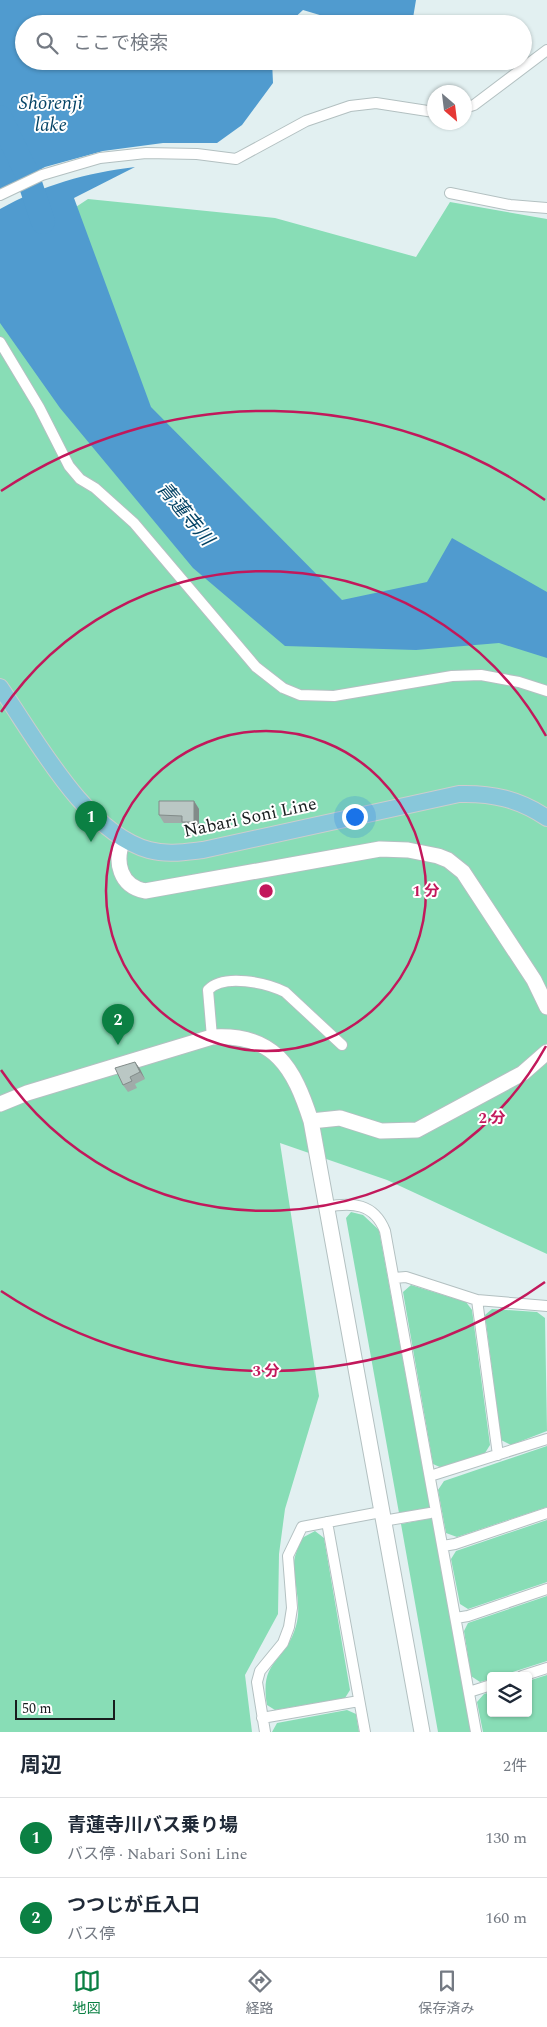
<!DOCTYPE html>
<html lang="ja">
<head>
<meta charset="utf-8">
<style>
  :root { --surface:#fff; --page:#f6f6f7; --text:#1f2937; --muted:#747a83; --line:#e0e1e3; --accent:#0b8043 }
  body { margin:0; font-family:Spectral,"Noto Sans JP",serif; background:var(--page); color:var(--text) }
  .controls { position:absolute; right:15px; bottom:15px; display:grid; overflow:hidden; border-radius:5px; box-shadow:0 1px 4px #0004 }
  .controls button { width:45px; height:45px; display:grid; place-items:center; padding:0; border:0; border-bottom:1px solid var(--line); background:var(--surface); color:var(--text); font:25px sans-serif }
  .compass { position:absolute; left:427px; top:85px; width:45px; height:45px; border-radius:50%; background:var(--surface); box-shadow:0 1px 4px #0004; rotate:152deg }
  .scale { position:absolute; left:15px; bottom:12px; width:100px; box-sizing:border-box; padding-left:5px; border:2px solid #181d1e; border-top:0; font-size:14px; line-height:18px; white-space:nowrap; color:#181d1e; -webkit-text-stroke:4px #fff; paint-order:stroke }
  .you { position:absolute; left:354px; top:816px; width:18px; height:18px; margin:-12px; border:4px solid #fff; border-radius:50%; background:#1a73e8; box-shadow:0 0 0 8px #1a73e833 }
  .badge { display:grid; place-items:center; width:32px; height:32px; border-radius:50%; background:var(--accent); color:#fff; font-size:16px; font-weight:700 }
  .pin { position:absolute; translate:-50% -41px; filter:drop-shadow(0 1px 2px #0008) }
  .pin::after { content:''; position:absolute; top:26px; width:18px; height:15px; background:inherit; clip-path:polygon(0 0,100% 0,50% 100%) }
  .list { margin:0; padding:0; list-style:none }
  h2 { display:flex; justify-content:space-between; align-items:center; height:65px; margin:0; padding:0 20px; font-size:21px }
  h2 small { font-size:16px; font-weight:400; color:var(--muted) }
  .list li { display:grid; grid-template-columns:32px 1fr auto; gap:15px; align-items:center; box-sizing:border-box; height:80px; padding:0 20px; border-top:1px solid var(--line) }
  .list b { display:block; font-size:19px; white-space:nowrap }
  .list p { margin:0; font-size:16px; white-space:nowrap; color:var(--muted) }
  .list em { font-size:16px; font-style:normal; color:var(--muted) }
  .icon { flex:none; width:28px; height:28px; fill:none; stroke:currentColor; stroke-width:2; stroke-linecap:round; stroke-linejoin:round }
  .map { position:relative; flex:none; width:547px; height:1732px; overflow:hidden }
  .search { position:absolute; background:var(--surface); box-shadow:0 1px 4px #0004; left:15px; right:15px; top:15px; height:55px; display:flex; align-items:center; gap:12px; box-sizing:border-box; padding:0 18px; border-radius:28px; color:var(--muted); font-size:19px }
  .sheet { height:225px; background:var(--surface) }
  nav { display:flex; justify-content:space-around; align-items:center; box-sizing:border-box; height:70px; border-top:1px solid var(--line); background:var(--surface); font-size:14px; color:var(--muted) }
  nav a { display:grid; justify-items:center; gap:2px }
  nav .on { color:var(--accent) }
  .map>svg:first-child { display:block }
  .green { fill:#88ddb6 }
  .water { fill:#509bcf }
  .lines { fill:none; stroke-linecap:round; stroke-linejoin:round }
  .river { stroke:#509bcf; stroke-width:24 }
  .street-casing { stroke:#b3c0c1; stroke-width:12 }
  .secondary-casing { stroke:#b3c0c1; stroke-width:17 }
  .primary-casing { stroke:#cccdce; stroke-width:18 }
  .street { stroke:#fff; stroke-width:10 }
  .secondary { stroke:#fff; stroke-width:15 }
  .primary { stroke:#88c7da; stroke-width:16 }
  .wall { fill:#a0aba9 }
  .shaded-wall { fill:#828b89 }
  .building { fill:#bac7c4; stroke:#828b89 }
  .ring { fill:none; stroke:#c2185b; stroke-width:2.5 }
  .labels { text-anchor:middle; stroke-width:4; stroke-linejoin:round; paint-order:stroke }
  .street-label { font-size:18px; fill:#181d1e; stroke:#fff }
  .water-label { font-size:19px; font-style:italic; fill:#054466; stroke:#fff }
  .centre { fill:#c2185b; stroke:#fff; stroke-width:2.5 }
  .ring-label { font-size:15px; text-anchor:middle; font-weight:bold; fill:#c2185b; stroke:#fff; stroke-width:4; stroke-linejoin:round; paint-order:stroke }
</style>
</head>
<body>
<div class="map">
<svg width="547" height="1732" viewBox="0 0 547 1732">
  <rect width="100%" height="100%" fill="#e2f0f1"/>
  <path class="green" d="M 88,199 L 275,218 L 416,257 L 450,202 L 547,219 L 547,1254 L 387,1180 L 280,1143 L 319,1396 L 285,1509 L 279,1554 L 278,1614 L 245,1675 L 252,1732 L 0,1732 L 0,257 Z
    M 351,1212 L 363,1215 L 379,1230 L 430,1508 L 399,1513 L 346,1218 Z
    M 411,1285 L 466,1302 L 472,1310 L 490,1445 L 485,1453 L 442,1468 L 433,1464 L 403,1292 Z
    M 492,1309 L 537,1312 L 545,1318 L 547,1431 L 511,1445 L 501,1440 L 485,1315 Z
    M 547,1446 L 547,1507 L 457,1537 L 446,1533 L 438,1490 L 444,1481 Z
    M 432,1518 L 471,1732 L 438,1732 L 401,1524 Z
    M 547,1520 L 547,1582 L 468,1609 L 460,1604 L 451,1559 L 456,1551 Z
    M 315,1531 L 324,1538 L 350,1690 L 345,1698 L 275,1710 L 267,1705 C 259,1659 285,1664 296,1626 C 302,1605 294,1585 294,1564 C 294,1555 299,1546 302,1538 Z
    M 547,1596 L 547,1661 L 500,1676 L 491,1676 L 491,1679 L 480,1682 L 471,1676 L 464,1631 L 468,1623 Z
    M 547,1675 L 547,1732 L 483,1732 L 477,1702 L 484,1694 L 491,1692 L 491,1713 L 528,1713 L 528,1681 Z
    M 347,1710 L 356,1714 L 359,1732 L 272,1732 L 277,1723 Z"/>
  <path class="water" d="M 0,0 L 416,0 L 412,24 L 334,24 L 323,16 L 303,10 L 288,24 L 24,24 L 24,61 L 272,61 L 273,83 L 242,125 L 217,143 L 163,143 L 103,151 L 45,167 L 0,191 Z
    M 135,167 L 74,198 L 151,407 L 342,600 L 427,582 L 452,538 L 547,592 L 547,658 L 499,643 L 416,650 L 285,646 L 193,568 L 60,408 L 0,323 L 0,209 C 43,185 86,173 135,167 Z"/>
  <g class="lines">
    <path class="river" d="M 0,117 L 27,174 L 43,222"/>
    <g class="street-casing">
      <path id="street" d="M 464,108 L 474,105 L 547,50
        M 450,193 L 510,205 L 547,208
        M 0,195 L 42,175 L 100,158 L 146,153 L 197,154 L 236,159 L 306,121 L 350,106 L 376,103 L 434,112
        M 0,342 L 39,407 L 69,466 L 80,479 L 95,488 L 134,523 L 256,667 L 283,688 L 300,695 L 334,696 L 452,676 L 481,675 L 519,682 L 547,691
        M 212,1037 L 208,990 C 224,973 267,983 285,992 L 342,1045
        M 326,1207 C 352,1202 374,1203 385,1231 L 476,1732
        M 394,1278 L 406,1277 L 477,1300 L 547,1306
        M 477,1300 L 498,1455
        M 430,1476 L 547,1439
        M 383,1521 L 430,1513
        M 327,1522 L 365,1732
        M 443,1546 L 455,1544 L 547,1513
        M 456,1618 L 468,1616 L 547,1589
        M 522,1676 L 547,1668
        M 469,1692 L 491,1685
        M 262,1718 L 359,1701
        M 265,1732 L 257,1682 L 260,1671 L 283,1643 L 289,1627 L 292,1608 L 288,1556 L 302,1527 L 381,1512"/>
    </g>
    <g class="secondary-casing">
      <path id="secondary" d="M 123,840 C 114,862 120,886 145,891 L 380,849 L 408,850 L 438,856 L 448,860 L 463,872 L 534,980 L 547,1007
        M 0,1104 L 27,1093 L 212,1037 C 275,1033 294,1068 311,1121 L 422,1732
        M 311,1121 L 340,1118 L 381,1131 L 417,1130 L 523,1073 L 547,1052"/>
    </g>
    <g class="primary-casing">
      <path id="primary" d="M 0,687 C 36,739 86,833 149,850 C 167,855 185,852 203,850 L 459,794 C 492,793 519,799 547,818"/>
    </g>
    <use href="#street" class="street"/>
    <use href="#secondary" class="secondary"/>
    <use href="#primary" class="primary"/>
  </g>
  <path class="wall" d="M 194,801 L 199,809 L 199,829 L 187,829 L 183,823 L 164,823 L 159,815 Z
    M 135,1062 L 140,1069 L 145,1079 L 135,1084 L 137,1088 L 128,1092 L 123,1085 Z"/>
  <path class="shaded-wall" d="M 194,801 L 199,809 L 199,829 L 194,822 Z
    M 135,1062 L 140,1069 L 145,1079 L 140,1072 Z"/>
  <path class="building" d="M 159,801 L 194,801 L 194,822 L 182,822 L 182,816 L 159,815 Z
    M 135,1062 L 140,1072 L 130,1077 L 132,1081 L 123,1085 L 115,1068 Z"/>
  <g class="ring">
    <circle cx="266" cy="891" r="160"/>
    <path d="M546 1046A320 320 0 0 1 1 1070M1 712A320 320 0 0 1 546 736"/>
    <path d="M545 1282A480 480 0 0 1 1 1291M1 491A480 480 0 0 1 545 500"/>
  </g>
  <g class="labels">
    <g class="street-label">
      <text transform="translate(250 817) rotate(-12)" y="6">Nabari Soni Line</text>
    </g>
    <g class="water-label">
      <text x="51" y="109">Shōrenji<tspan x="51" dy="22">lake</tspan></text>
      <text transform="translate(186 513) rotate(50)" y="7">青蓮寺川</text>
    </g>
  </g>
  <circle cx="266" cy="891" r="8" class="centre"/>
  <g class="ring-label">
    <text x="426" y="896">1 分</text>
    <text x="492" y="1123">2 分</text>
    <text x="266" y="1376">3 分</text>
  </g>
</svg>
<div class="controls">
<button><svg class="icon" aria-label="layers" viewBox="0 0 24 24"><path d="M12 4l9 5-9 5-9-5zM3 14l9 5 9-5"/></svg></button>
</div>
<svg class="compass" viewBox="-18 -18 36 36"><path d="M0-13l5 13h-10z" fill="#e53935"/><path d="M0 13l5-13h-10z" fill="#747a83"/></svg>
<div class="scale">50 m</div>
<div class="you"></div>
<div class="pin badge" style="left:91px;top:842px">1</div>
<div class="pin badge" style="left:118px;top:1045px">2</div>
<div class="search"><svg class="icon" aria-label="search" viewBox="0 0 24 24"><circle cx="10" cy="10" r="6"/><path d="M15 15l6 6"/></svg>ここで検索</div>
</div>
<section class="sheet">
<h2>周辺<small>2件</small></h2>
<ul class="list">
<li><span class="badge">1</span><div><b>青蓮寺川バス乗り場</b><p>バス停 · Nabari Soni Line</p></div><em>130 m</em></li>
<li><span class="badge">2</span><div><b>つつじが丘入口</b><p>バス停</p></div><em>160 m</em></li>
</ul>
</section>
<nav>
<a class="on"><svg class="icon" aria-label="map" viewBox="0 0 24 24"><path d="M3 6l6-2 6 2 6-2v14l-6 2-6-2-6 2zM9 4v14M15 6v14"/></svg>地図</a>
<a><svg class="icon" aria-label="directions" viewBox="0 0 24 24"><path d="M12 3l9 9-9 9-9-9zM9 14v-3h6M13 9l2 2-2 2"/></svg>経路</a>
<a><svg class="icon" aria-label="saved" viewBox="0 0 24 24"><path d="M7 4h10v16l-5-4-5 4z"/></svg>保存済み</a>
</nav>
</body>
</html>
